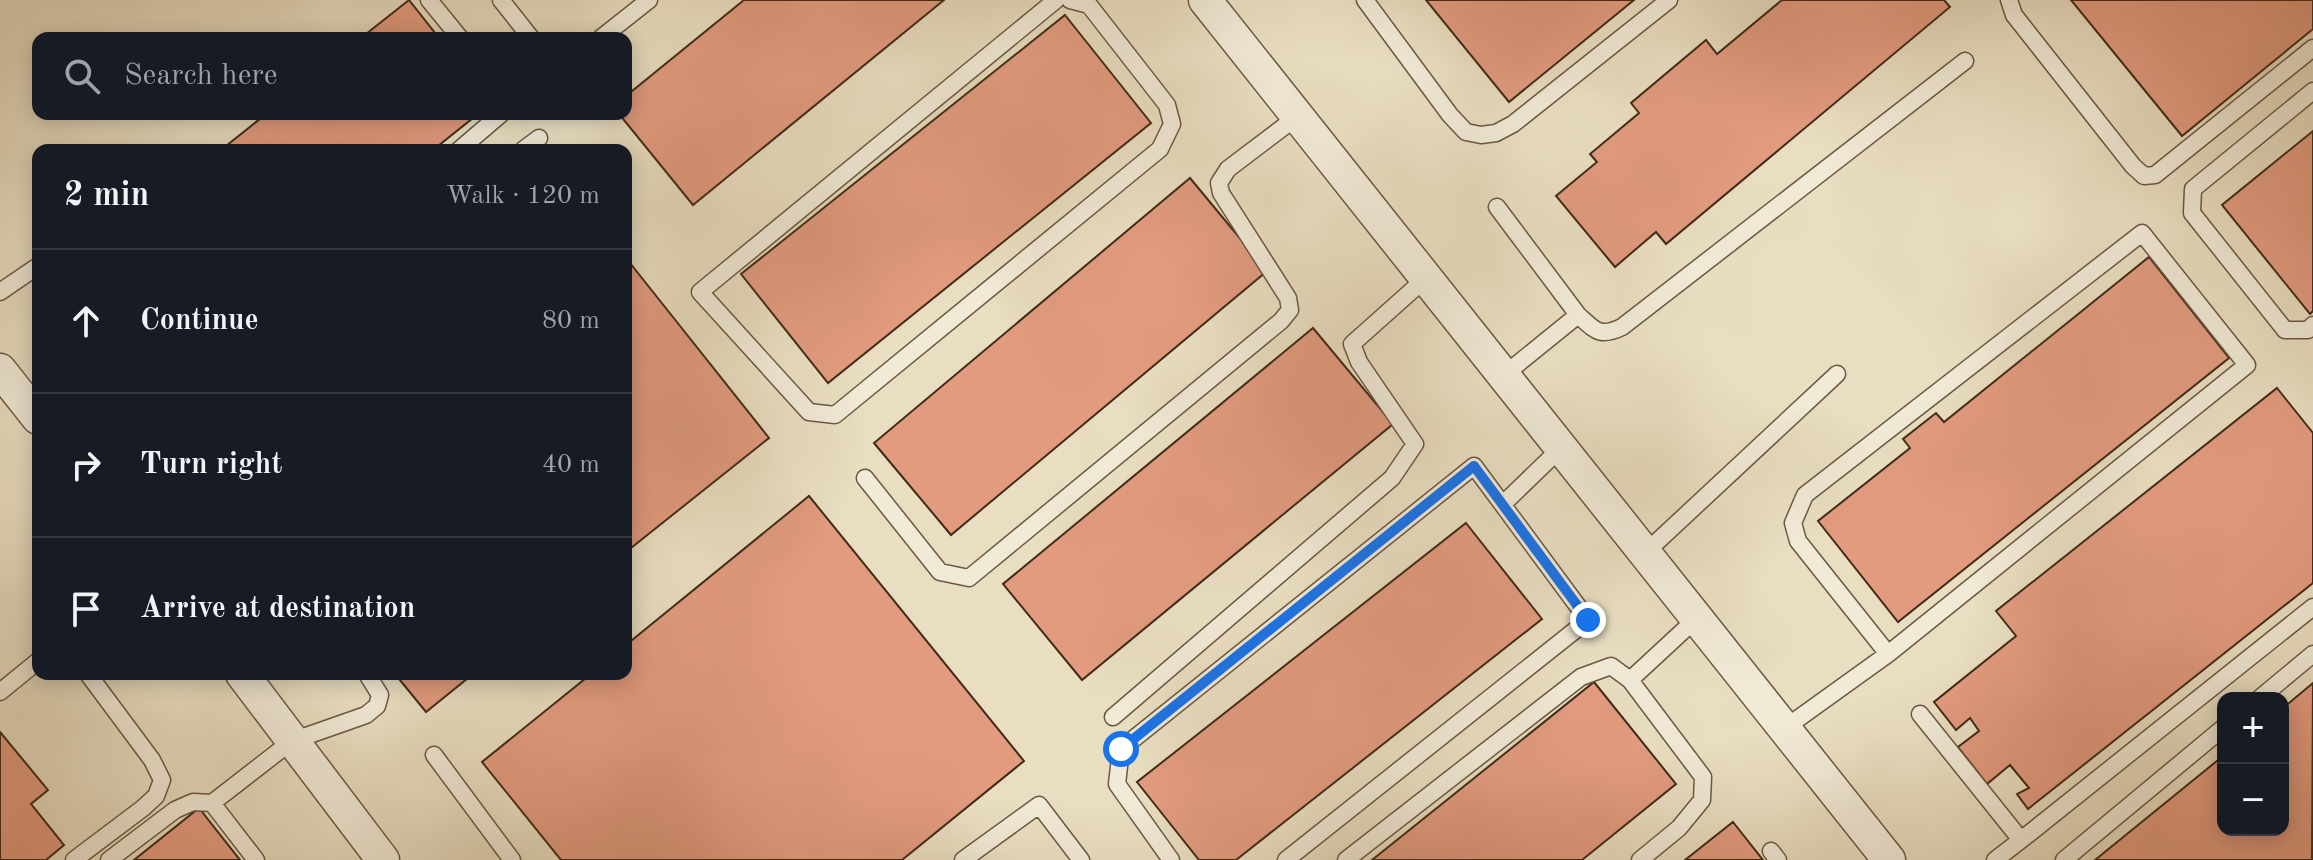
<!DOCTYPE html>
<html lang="en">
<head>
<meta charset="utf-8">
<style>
  :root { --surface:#171b24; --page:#20242c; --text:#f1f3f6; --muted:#9ea1a6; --line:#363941 }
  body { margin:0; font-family:"Old Standard TT",serif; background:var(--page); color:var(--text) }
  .controls { position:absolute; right:24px; bottom:24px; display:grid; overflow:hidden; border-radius:16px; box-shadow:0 4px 20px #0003 }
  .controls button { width:72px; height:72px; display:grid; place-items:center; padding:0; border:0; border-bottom:2px solid var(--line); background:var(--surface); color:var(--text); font:40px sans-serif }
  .stop { position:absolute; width:24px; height:24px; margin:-18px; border:6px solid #1a73e8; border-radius:50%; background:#fff }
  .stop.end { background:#1a73e8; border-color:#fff; box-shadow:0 2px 8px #0008 }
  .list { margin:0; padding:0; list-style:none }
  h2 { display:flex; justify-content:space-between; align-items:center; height:104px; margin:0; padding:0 32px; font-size:34px }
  h2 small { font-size:26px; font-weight:400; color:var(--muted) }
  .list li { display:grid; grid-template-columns:52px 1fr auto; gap:24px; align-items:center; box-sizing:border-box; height:144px; padding:0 32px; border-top:2px solid var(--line) }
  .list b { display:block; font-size:30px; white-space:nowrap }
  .list em { font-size:26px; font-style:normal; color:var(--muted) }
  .icon { flex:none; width:44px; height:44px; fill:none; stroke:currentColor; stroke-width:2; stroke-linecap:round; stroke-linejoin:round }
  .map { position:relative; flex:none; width:2313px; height:860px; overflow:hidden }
  .search { position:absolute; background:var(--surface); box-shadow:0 4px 20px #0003; left:32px; top:32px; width:600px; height:88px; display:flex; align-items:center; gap:20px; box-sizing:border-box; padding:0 28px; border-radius:16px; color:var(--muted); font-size:30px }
  .panel { position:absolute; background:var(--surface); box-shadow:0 4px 20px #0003; left:32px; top:144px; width:600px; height:536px; border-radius:16px }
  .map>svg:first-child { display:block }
  .building { fill:#e29b7f; stroke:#412b17; stroke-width:2 }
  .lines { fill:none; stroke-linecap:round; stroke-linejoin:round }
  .lane-casing { stroke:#6b5842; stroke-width:19 }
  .street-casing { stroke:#6b5842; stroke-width:35 }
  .lane { stroke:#f1ead7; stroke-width:16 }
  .street { stroke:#f1ead7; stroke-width:32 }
  .route { stroke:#1a73e8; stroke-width:10 }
</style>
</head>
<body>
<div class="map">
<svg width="2313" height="860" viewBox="0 0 2313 860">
  <rect width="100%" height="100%" fill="#e9dec2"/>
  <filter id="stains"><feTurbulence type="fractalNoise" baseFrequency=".0025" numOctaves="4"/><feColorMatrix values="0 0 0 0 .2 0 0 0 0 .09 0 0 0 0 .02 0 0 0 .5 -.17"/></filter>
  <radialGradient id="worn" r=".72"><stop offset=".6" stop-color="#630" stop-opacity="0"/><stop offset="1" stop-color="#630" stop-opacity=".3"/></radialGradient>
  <path class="building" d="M 409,0 L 439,38 L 361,38 Z
    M 744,0 L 944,0 L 693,205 L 619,114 L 626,114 L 626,96 Z
    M 1426,0 L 1634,0 L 1509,102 Z
    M 1782,0 L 1944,0 L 1950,7 L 1666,244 L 1656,232 L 1615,267 L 1556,196 L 1597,162 L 1590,154 L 1639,113 L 1631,103 L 1706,40 L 1717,54 Z
    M 2071,0 L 2313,0 L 2313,29 L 2182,136 Z
    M 1065,15 L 1151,123 L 828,383 L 741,274 Z
    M 266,114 L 478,114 L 433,150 L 221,150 Z
    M 2313,131 L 2313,311 L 2310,314 L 2222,205 Z
    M 1190,178 L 1267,271 L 951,535 L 874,443 Z
    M 2149,257 L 2229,358 L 1898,622 L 1818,521 L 1910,448 L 1903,439 L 1936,413 L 1944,422 Z
    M 626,258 L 769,438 L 626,552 Z
    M 1313,328 L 1393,424 L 1082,680 L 1003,584 Z
    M 2277,388 L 2313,433 L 2313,583 L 2028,809 L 2017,794 L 2029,788 L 2010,765 L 1987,784 L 1958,747 L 1979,731 L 1970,718 L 1956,730 L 1934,702 L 2016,636 L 1996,611 Z
    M 809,496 L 1024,761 L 902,860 L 561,860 L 482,762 L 591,674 L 626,674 L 626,645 Z
    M 1466,523 L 1542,619 L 1236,860 L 1199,860 L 1137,782 Z
    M 395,674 L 473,674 L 426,712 Z
    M 1594,682 L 1676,784 L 1582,860 L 1372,860 Z
    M 2313,683 L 2312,860 L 2095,860 L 2223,756 L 2223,830 L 2283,830 L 2283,708 Z
    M 0,732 L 48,790 L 31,804 L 64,845 L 46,860 L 0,860 Z
    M 199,808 L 240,860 L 134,860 Z
    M 1733,822 L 1763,860 L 1685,860 Z"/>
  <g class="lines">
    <g class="lane-casing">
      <path id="lane" d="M 429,0 L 460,38
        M 501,0 L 531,38
        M 1056,0 L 700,292 L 809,412 L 835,415 L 1160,149 L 1172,124 L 1167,105 L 1089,5 L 1070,0
        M 1365,0 L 1450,115 L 1466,132 L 1481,135 L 1496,133 L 1513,124 L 1669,0
        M 2009,0 L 2014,15 L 2133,166 L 2144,176 L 2155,175 L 2313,48
        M 601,38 L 649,0
        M 2313,91 L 2193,189 L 2192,213 L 2285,330 L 2308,330 L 2313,325
        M 459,150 L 501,114
        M 523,150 L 539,138
        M 1497,207 L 1578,315
        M 0,292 L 35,268 L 38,272
        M 1504,375 L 1578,315 C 1595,330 1599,338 1622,327 L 1965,61
        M 865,478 L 940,572 L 969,578 L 1281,321 L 1290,310 L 1288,298 L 1221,193 L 1219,183 L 1228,169 L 1298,116
        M 1503,504 L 1561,448
        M 1645,553 L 1837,374
        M 1630,680 L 1697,618
        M 0,692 L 38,661
        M 2260,698 L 2313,654
        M 1920,714 L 2021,840 L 2313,607
        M 1113,717 L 1392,478 L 1415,444 L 1359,362 L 1352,344 L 1426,278
        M 1785,728 L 1888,654 L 2247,365 L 2142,233 L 1805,495 L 1793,523 L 1798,541 L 1888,654
        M 434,755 L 512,860
        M 212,803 L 256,860
        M 1771,851 L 1778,860
        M 74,860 L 143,808 L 156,796 L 162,780 L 152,760 L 88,674
        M 109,860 L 175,810 L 193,802 L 212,803 L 292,741 L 366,715 L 377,706 L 380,695 L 367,674
        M 963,860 L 1039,805 L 1081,860
        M 1171,860 L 1117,784 L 1121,749 L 1474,466 L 1588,620 L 1286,860
        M 1346,860 L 1581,677 L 1611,666 L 1630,680 L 1703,777 L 1702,800 L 1679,828 L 1640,860
        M 1995,860 L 2021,840
        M 2064,860 L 2223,728"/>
    </g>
    <g class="street-casing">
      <path id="street" d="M 1205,0 L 1889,860
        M 0,370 L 38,418
        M 242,674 L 383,860"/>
    </g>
    <use href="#lane" class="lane"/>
    <use href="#street" class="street"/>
  </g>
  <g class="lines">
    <path class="route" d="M 1121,749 L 1474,466 L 1588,620"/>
  </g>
  <rect width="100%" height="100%" filter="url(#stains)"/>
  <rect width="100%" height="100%" fill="url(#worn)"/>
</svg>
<div class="controls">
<button>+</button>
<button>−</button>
</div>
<div class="stop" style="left:1121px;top:749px"></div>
<div class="stop end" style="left:1588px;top:620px"></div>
<div class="search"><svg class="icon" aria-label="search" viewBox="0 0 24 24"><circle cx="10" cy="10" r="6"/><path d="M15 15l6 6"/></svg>Search here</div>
<section class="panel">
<h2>2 min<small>Walk · 120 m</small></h2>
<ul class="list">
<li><svg class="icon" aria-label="ahead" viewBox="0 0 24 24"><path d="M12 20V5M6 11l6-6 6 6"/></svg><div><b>Continue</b></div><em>80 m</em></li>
<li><svg class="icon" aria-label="right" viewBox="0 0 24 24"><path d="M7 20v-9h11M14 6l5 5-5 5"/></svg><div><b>Turn right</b></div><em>40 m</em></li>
<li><svg class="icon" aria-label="arrive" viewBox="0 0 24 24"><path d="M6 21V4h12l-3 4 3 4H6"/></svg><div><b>Arrive at destination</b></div></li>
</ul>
</section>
</div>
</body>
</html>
